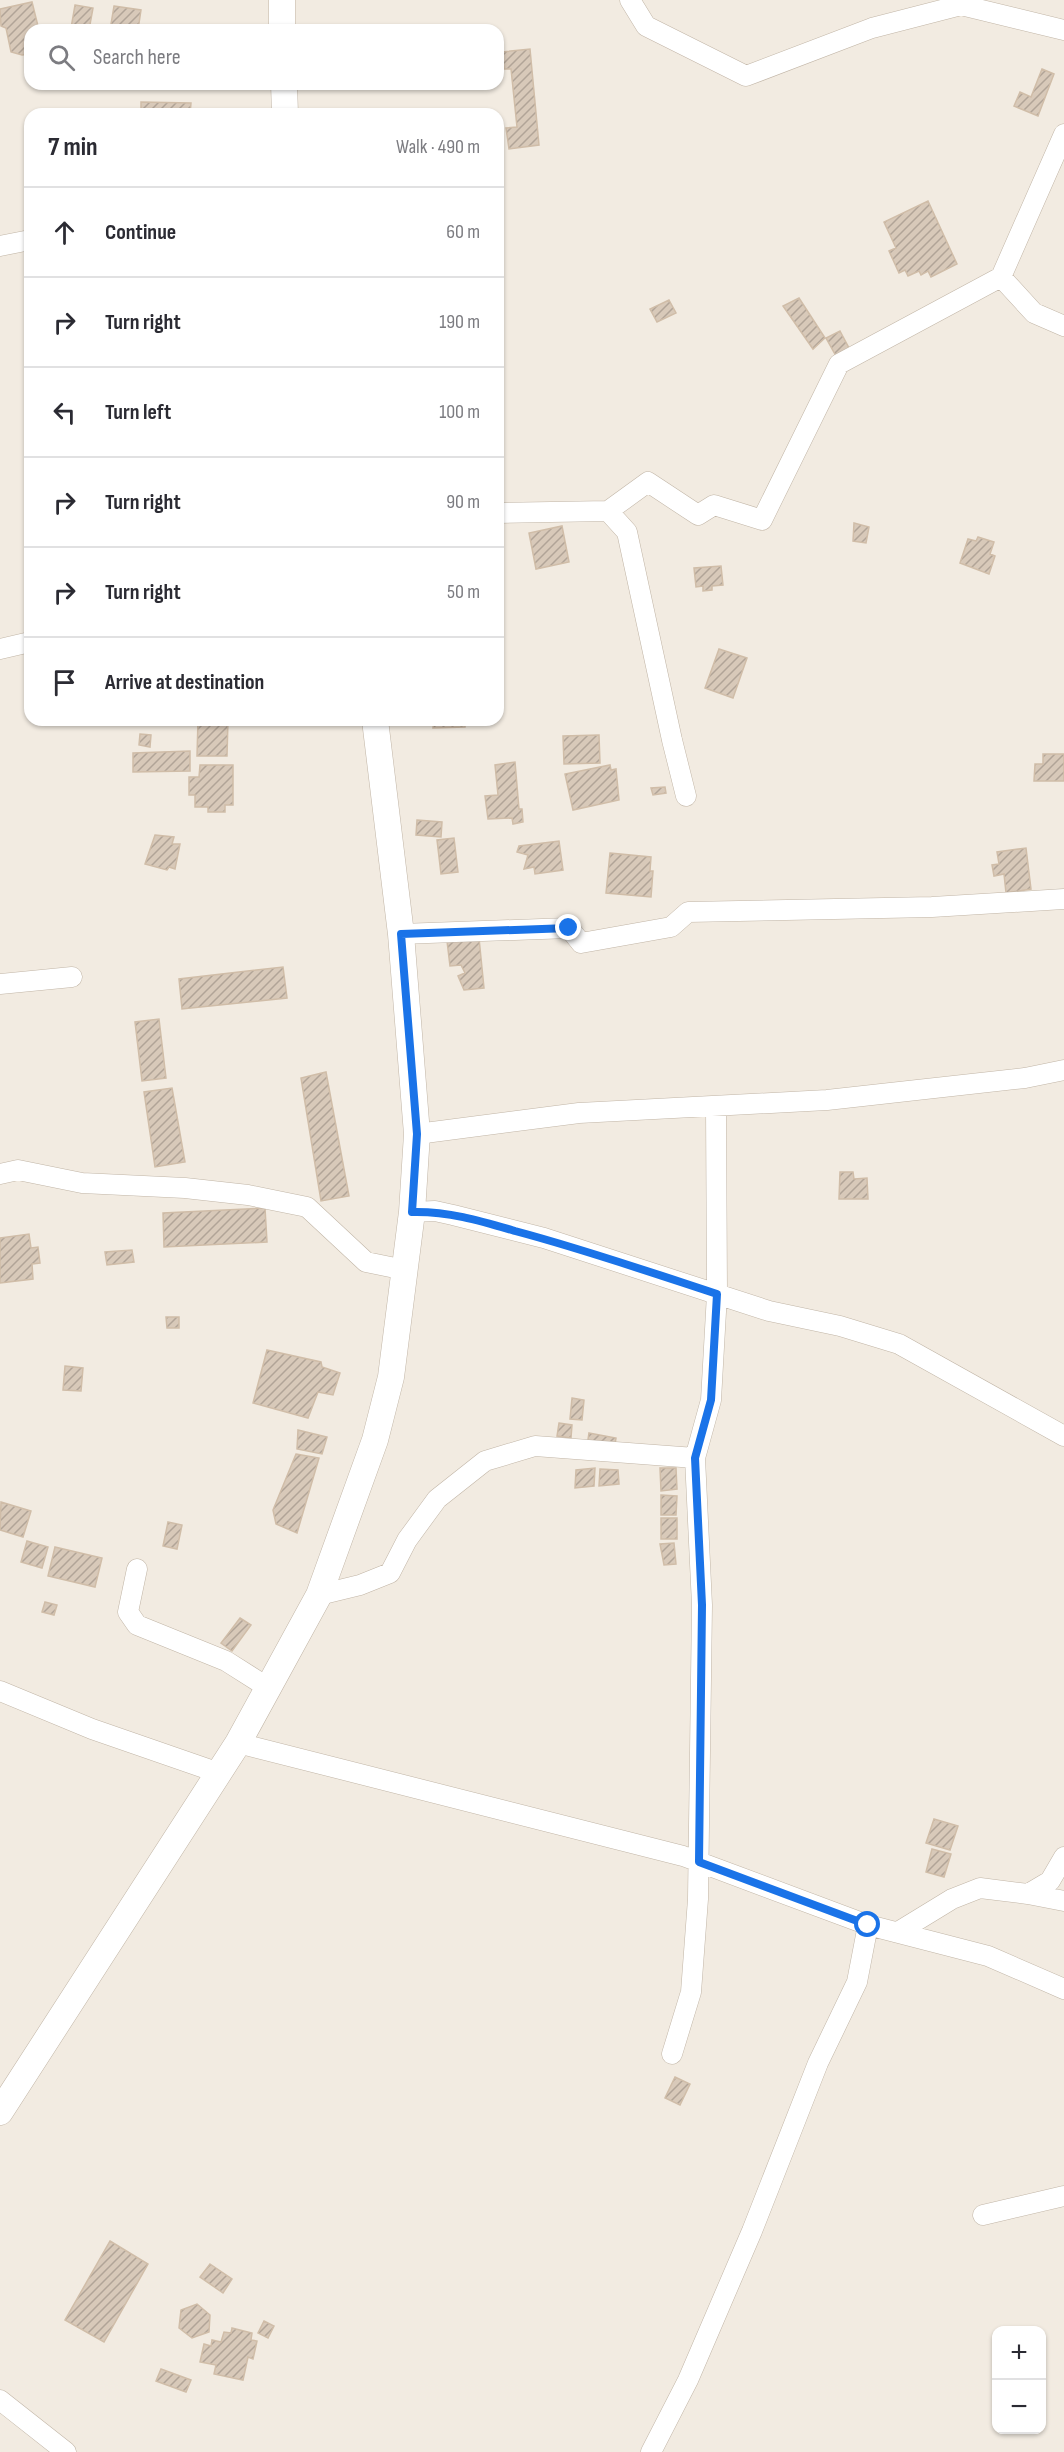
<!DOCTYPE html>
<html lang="en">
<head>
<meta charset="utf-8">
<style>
  :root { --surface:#fff; --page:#f7f7f7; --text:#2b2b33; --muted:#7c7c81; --line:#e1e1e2 }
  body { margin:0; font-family:"Sofia Sans Condensed",sans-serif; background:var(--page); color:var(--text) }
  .controls { position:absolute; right:18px; bottom:18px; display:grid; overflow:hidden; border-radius:12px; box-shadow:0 2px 4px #0004 }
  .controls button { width:54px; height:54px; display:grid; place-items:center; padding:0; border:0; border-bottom:2px solid var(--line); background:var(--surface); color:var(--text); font:30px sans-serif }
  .stop { position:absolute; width:18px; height:18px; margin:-14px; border:4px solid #1a73e8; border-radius:50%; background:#fff }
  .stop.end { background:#1a73e8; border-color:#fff; box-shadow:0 2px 6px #0008 }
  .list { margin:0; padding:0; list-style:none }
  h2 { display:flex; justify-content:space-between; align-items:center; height:78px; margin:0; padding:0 24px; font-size:26px }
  h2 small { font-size:20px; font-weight:400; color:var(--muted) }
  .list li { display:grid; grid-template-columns:39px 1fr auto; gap:18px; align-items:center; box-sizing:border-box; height:90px; padding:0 24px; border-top:2px solid var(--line) }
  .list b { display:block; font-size:22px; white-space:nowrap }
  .list em { font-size:20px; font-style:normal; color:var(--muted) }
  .icon { flex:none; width:33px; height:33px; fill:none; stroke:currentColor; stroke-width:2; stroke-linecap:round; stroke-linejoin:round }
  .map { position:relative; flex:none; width:1064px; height:2452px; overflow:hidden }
  .search { position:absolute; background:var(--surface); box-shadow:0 2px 4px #0004; left:24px; top:24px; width:480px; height:66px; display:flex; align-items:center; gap:15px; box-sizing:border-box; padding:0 21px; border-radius:18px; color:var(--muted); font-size:22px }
  .panel { position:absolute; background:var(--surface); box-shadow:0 2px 4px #0004; left:24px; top:108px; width:480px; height:618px; border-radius:18px }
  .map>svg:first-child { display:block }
  .building { fill:url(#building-hatch); stroke:#d0bda8; stroke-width:1.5 }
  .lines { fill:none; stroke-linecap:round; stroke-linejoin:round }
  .minor-casing { stroke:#c1b5a6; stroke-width:21 }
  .tertiary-casing { stroke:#c1b5a6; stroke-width:27 }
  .minor { stroke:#fff; stroke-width:20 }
  .tertiary { stroke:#fff; stroke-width:26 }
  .route { stroke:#1a73e8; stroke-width:8 }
</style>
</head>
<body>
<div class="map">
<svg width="1064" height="2452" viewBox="0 0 1064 2452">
  <defs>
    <pattern id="building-hatch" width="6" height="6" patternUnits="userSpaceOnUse" patternTransform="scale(1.5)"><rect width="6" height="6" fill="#d8c9b9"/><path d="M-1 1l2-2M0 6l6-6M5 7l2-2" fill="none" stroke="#b1a497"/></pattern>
  </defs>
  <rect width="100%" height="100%" fill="#f2ebe1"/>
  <path class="building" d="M 32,2 L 39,30 L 30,30 L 30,54 L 22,55 L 11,52 L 6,28 L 1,26 L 0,9 Z
    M 75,5 L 93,8 L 89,30 L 71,28 Z
    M 114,6 L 141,10 L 138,30 L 110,30 Z
    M 530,49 L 539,145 L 509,149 L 506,128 L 517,127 L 511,69 L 504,69 L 502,52 Z
    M 1042,69 L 1054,74 L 1038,116 L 1014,106 L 1020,92 L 1031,97 Z
    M 141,102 L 191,103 L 190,114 L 141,114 Z
    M 928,201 L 957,264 L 931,277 L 928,271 L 921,275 L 919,271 L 908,276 L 905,270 L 899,273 L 889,251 L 896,248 L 884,222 Z
    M 799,298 L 825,338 L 813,349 L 783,306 Z
    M 669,300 L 676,313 L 657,322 L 650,309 Z
    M 840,331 L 849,348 L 836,356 L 826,338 Z
    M 854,523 L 869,527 L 866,543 L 853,541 Z
    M 562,526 L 569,562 L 536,569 L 529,533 Z
    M 978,537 L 994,542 L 990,554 L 995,556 L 989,574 L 960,563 L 968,539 L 976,541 Z
    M 721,566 L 723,585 L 712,586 L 712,590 L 703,591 L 703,586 L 696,587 L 694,568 Z
    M 719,649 L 747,658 L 733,698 L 705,688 Z
    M 198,720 L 228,720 L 227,756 L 197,756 Z
    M 434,720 L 465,720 L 465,727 L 433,728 Z
    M 140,734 L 151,735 L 150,747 L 139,745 Z
    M 599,735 L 600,763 L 564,764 L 563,736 Z
    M 190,751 L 190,771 L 133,772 L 133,753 Z
    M 1043,754 L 1064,754 L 1064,781 L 1034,781 L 1035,764 L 1043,764 Z
    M 515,762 L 519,809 L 522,809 L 523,822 L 513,824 L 512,818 L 488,819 L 485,796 L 498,795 L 495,765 Z
    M 200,765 L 233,765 L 233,805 L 225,805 L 225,812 L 208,812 L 208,807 L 195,807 L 195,795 L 189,795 L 189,777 L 199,777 Z
    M 610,765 L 611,770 L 616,769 L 619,800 L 573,810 L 565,774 Z
    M 665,787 L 666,793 L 653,795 L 651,788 Z
    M 417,820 L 442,822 L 441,837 L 416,835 Z
    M 155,835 L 174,837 L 172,844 L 180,844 L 175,869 L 169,867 L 167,870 L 145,864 Z
    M 454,838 L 458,872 L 441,874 L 437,840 Z
    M 559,841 L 563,870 L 535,874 L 534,867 L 524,869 L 528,855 L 517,852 L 519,846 Z
    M 1026,848 L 1031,889 L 1006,893 L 1004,874 L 994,876 L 992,865 L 999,864 L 997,852 Z
    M 610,853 L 651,857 L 650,871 L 653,871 L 651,897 L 606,893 Z
    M 479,938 L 484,988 L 464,990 L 458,976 L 465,973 L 461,965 L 450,966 L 447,941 Z
    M 283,967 L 287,998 L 182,1009 L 179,979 Z
    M 159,1019 L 166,1078 L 142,1081 L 135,1022 Z
    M 326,1072 L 349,1196 L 321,1201 L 301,1078 Z
    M 172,1088 L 185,1162 L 155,1167 L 144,1092 Z
    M 840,1172 L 853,1172 L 854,1179 L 867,1178 L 868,1199 L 839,1199 Z
    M 265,1208 L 267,1242 L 164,1247 L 163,1213 Z
    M 29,1234 L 31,1248 L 38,1247 L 40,1263 L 32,1264 L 33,1279 L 0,1283 L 0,1238 Z
    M 132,1250 L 134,1262 L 107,1265 L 105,1252 Z
    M 166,1317 L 179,1317 L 179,1328 L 167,1328 Z
    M 267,1350 L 321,1362 L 322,1367 L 340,1373 L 333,1395 L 318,1392 L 308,1418 L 253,1403 Z
    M 65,1366 L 83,1368 L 81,1391 L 63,1390 Z
    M 572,1398 L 584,1400 L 582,1420 L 570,1419 Z
    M 559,1423 L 572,1425 L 571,1438 L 557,1436 Z
    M 298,1430 L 327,1437 L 322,1454 L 297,1449 Z
    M 589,1433 L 616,1438 L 614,1450 L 587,1446 Z
    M 296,1454 L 319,1458 L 297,1533 L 276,1524 L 273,1510 Z
    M 595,1468 L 594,1486 L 575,1488 L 576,1470 Z
    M 660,1468 L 676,1468 L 677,1489 L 661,1491 Z
    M 600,1469 L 618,1470 L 619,1484 L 599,1486 Z
    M 661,1495 L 677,1496 L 676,1515 L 661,1515 Z
    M 1,1502 L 31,1511 L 23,1537 L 0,1530 Z
    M 661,1518 L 677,1518 L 677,1539 L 661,1539 Z
    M 168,1522 L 182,1525 L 177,1549 L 163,1546 Z
    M 27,1541 L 48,1547 L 42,1568 L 21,1562 Z
    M 674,1543 L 676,1564 L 664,1565 L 660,1544 Z
    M 55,1547 L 102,1558 L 95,1587 L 48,1576 Z
    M 45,1602 L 57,1605 L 54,1615 L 42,1612 Z
    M 240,1618 L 251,1625 L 232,1651 L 221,1643 Z
    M 934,1819 L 958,1826 L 950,1850 L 926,1843 Z
    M 932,1849 L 951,1854 L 944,1877 L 926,1872 Z
    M 675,2077 L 690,2084 L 680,2105 L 665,2098 Z
    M 110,2241 L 148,2264 L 104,2342 L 65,2320 Z
    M 210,2264 L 232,2279 L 223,2293 L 200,2277 Z
    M 197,2304 L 210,2315 L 209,2332 L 192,2338 L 179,2328 L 181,2310 Z
    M 264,2321 L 274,2326 L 268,2338 L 258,2333 Z
    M 232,2328 L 252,2333 L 251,2340 L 257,2341 L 253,2359 L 248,2357 L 243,2380 L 214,2374 L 216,2365 L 200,2362 L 204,2344 L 211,2346 L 212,2340 L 221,2342 L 224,2332 L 231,2333 Z
    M 161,2369 L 191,2380 L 186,2392 L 156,2381 Z"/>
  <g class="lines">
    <g class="minor-casing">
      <path id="minor" d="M 630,0 L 646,26 L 746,76 L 872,28 L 961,5 L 1064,30
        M 1064,134 L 1001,277 L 1034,313 L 1064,326
        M 0,246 L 30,240
        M 608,511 L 627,532 L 672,740 L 686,796
        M 498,513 L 608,511 L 648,482 L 698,515 L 714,505 L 762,520 L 839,364 L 1001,277
        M 0,649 L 30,642
        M 401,934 L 569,928 L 581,943 L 671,927 L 688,912 L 932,907 L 1064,899
        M 0,984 L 72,977
        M 417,1134 L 579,1113 L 827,1100 L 1025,1078 L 1064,1070
        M 0,1174 L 18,1170 L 82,1183 L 185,1188 L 248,1195 L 307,1207 L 366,1262 L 405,1270
        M 412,1212 L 435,1211 L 453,1215 L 544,1238 L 769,1311 L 840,1326 L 899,1344 L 1064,1436
        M 137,1569 L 128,1612 L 137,1625 L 226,1661 L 267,1687
        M 319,1595 L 360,1585 L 390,1573 L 407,1540 L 437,1499 L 485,1461 L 535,1446 L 695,1458
        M 0,1691 L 92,1729 L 219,1773
        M 238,1743 L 683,1856 L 868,1925 L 988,1956 L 1064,1989
        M 1028,1894 L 1064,1901
        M 898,1932 L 952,1899 L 980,1888 L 1028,1894 L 1050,1881 L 1064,1857
        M 672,2054 L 691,1992 L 698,1899 L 702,1605 L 695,1458 L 711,1400 L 717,1294 L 716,1106
        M 983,2215 L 1064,2196
        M 0,2400 L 66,2452
        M 651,2452 L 688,2380 L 752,2231 L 818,2063 L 857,1982 L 868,1925"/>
    </g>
    <g class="tertiary-casing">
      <path id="tertiary" d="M 282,0 L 282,30
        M 284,84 L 285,114
        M 0,2112 L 238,1743 L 319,1595 L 375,1440 L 391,1377 L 412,1212 L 417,1134 L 401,934 L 375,720"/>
    </g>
    <use href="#minor" class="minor"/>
    <use href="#tertiary" class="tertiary"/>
  </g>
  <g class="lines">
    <path class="route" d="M 569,928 L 401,934 L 417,1134 L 412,1212 C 448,1211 481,1221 515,1231 C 583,1249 650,1272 717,1294 L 711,1400 L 695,1458 L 702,1605 L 699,1862 L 868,1925"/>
  </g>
</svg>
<div class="controls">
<button>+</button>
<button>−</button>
</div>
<div class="stop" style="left:868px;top:1925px"></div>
<div class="stop end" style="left:569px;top:928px"></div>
<div class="search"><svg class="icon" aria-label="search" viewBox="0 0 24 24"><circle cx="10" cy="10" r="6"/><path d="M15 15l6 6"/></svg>Search here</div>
<section class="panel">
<h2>7 min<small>Walk · 490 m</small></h2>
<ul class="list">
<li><svg class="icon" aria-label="ahead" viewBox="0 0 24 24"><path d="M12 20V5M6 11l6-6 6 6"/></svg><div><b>Continue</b></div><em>60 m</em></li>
<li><svg class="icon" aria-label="right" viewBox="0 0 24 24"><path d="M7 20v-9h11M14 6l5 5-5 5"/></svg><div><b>Turn right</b></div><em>190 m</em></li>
<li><svg class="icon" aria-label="left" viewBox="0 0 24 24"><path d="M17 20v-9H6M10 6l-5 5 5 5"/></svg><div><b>Turn left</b></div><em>100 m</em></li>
<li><svg class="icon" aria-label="right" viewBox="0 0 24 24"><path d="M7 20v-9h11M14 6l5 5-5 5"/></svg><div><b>Turn right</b></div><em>90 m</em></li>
<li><svg class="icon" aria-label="right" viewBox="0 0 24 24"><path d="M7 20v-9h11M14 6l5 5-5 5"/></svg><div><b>Turn right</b></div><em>50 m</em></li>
<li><svg class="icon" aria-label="arrive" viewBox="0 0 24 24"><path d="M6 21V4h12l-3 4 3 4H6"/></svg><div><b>Arrive at destination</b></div></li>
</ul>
</section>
</div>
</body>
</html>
